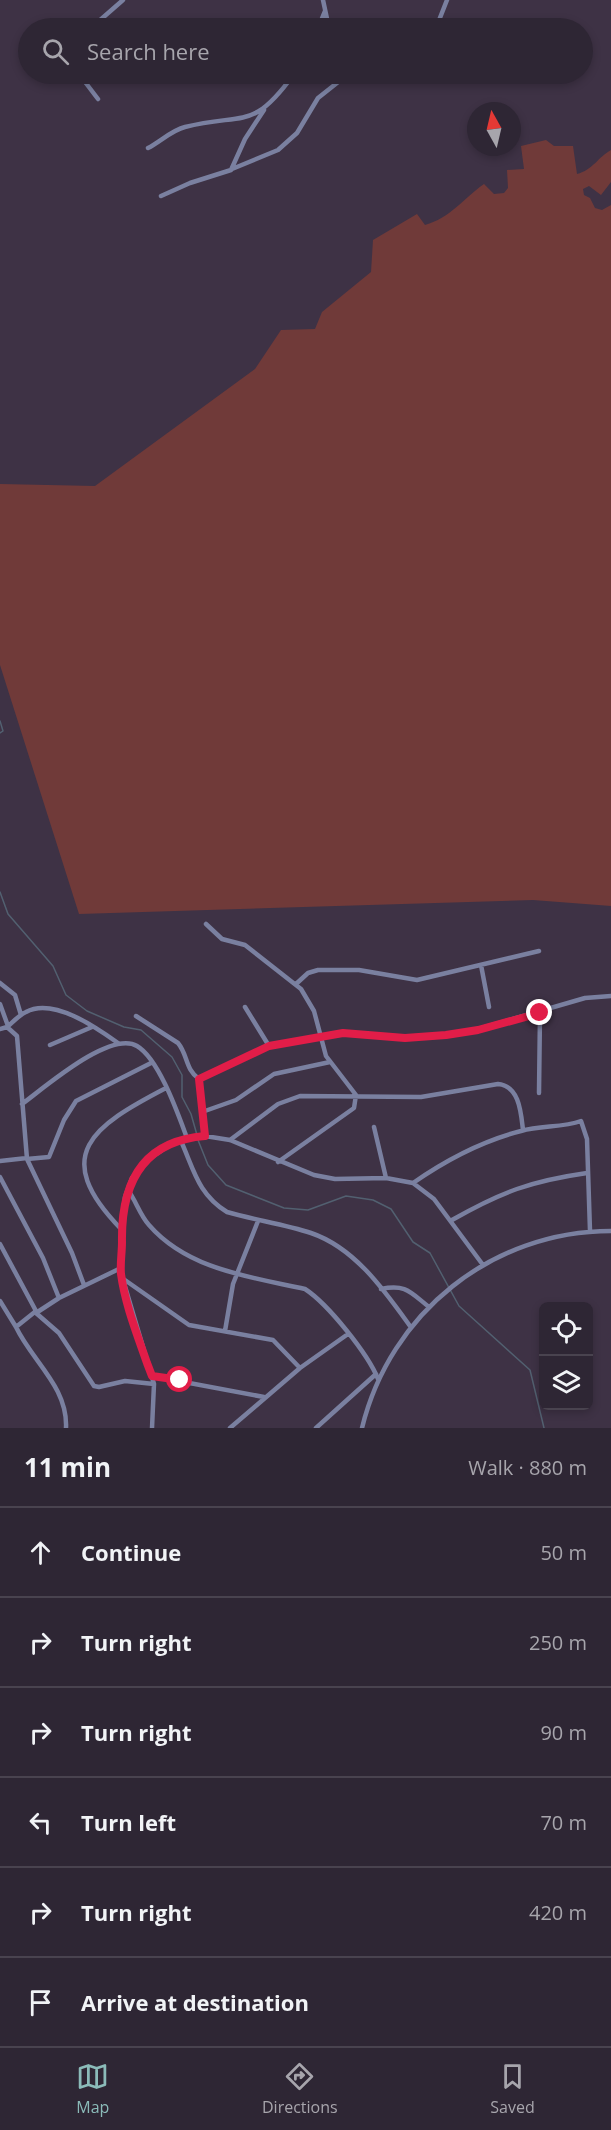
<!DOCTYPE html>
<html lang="en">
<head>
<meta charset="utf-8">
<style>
  :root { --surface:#2e2634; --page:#362e3c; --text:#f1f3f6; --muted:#a7a5ac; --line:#49434f; --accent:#8bbbb9 }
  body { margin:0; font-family:"Open Sans",sans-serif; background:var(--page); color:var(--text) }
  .controls { position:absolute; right:18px; bottom:18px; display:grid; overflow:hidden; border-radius:9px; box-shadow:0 3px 9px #0003 }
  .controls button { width:54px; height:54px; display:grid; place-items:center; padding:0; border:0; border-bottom:2px solid var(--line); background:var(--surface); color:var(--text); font:30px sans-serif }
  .compass { position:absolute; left:467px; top:102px; width:54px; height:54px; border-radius:50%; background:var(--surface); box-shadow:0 3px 9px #0003; rotate:352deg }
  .stop { position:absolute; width:18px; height:18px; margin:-14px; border:4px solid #e11d48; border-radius:50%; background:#fff }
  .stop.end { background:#e11d48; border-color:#fff; box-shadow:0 2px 6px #0008 }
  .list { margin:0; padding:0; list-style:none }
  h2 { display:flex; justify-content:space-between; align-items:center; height:78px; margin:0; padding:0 24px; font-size:26px }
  h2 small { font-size:20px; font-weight:400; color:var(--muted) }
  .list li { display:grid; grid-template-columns:39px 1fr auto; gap:18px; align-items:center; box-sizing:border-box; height:90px; padding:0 24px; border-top:2px solid var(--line) }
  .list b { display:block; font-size:22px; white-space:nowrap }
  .list em { font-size:20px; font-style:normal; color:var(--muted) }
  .icon { flex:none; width:33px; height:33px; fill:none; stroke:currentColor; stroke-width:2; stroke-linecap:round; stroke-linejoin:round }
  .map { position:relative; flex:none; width:611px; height:1428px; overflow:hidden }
  .search { position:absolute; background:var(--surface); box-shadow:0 3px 9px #0003; left:18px; right:18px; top:18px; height:66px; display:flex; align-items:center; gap:15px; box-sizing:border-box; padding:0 21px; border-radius:33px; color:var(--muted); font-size:22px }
  .sheet { height:618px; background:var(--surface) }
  nav { display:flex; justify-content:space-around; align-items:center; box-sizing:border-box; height:84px; border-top:2px solid var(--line); background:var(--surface); font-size:16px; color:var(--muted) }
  nav a { display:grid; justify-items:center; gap:3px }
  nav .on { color:var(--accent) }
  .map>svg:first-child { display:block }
  .green { fill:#703a39 }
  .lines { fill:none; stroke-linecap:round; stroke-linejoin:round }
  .stream { stroke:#526070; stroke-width:1.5 }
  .minor { stroke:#7a80a0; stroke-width:4.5 }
  .route { stroke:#e11d48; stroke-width:8 }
</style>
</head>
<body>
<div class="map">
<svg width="611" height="1428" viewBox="0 0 611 1428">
  <rect width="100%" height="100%" fill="#3e3245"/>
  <path class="green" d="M 546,140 L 554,146 L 573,146 L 577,174 C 593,170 598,157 611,150 L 611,182 L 601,195 L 589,186 L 583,189 L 584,195 L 590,198 L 595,208 L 602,210 L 611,205 L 611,906 L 533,900 L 79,914 L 0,665 L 0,484 L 95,486 L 255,369 L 281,330 L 315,329 L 322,312 L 371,272 L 373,240 L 417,214 L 425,225 C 450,218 463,199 484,184 L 494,194 L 504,193 L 508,188 L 507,170 L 524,169 L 521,146 Z"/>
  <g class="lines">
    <path class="stream" d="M 0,721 L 3,731 L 0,733
      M 0,892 L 8,914 L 53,966 L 66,995 L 87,1011 L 124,1027 L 141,1030 L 172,1057 L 182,1075 L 182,1097 L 191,1114 L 197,1135
      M 198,1140 L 208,1165 L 226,1185 L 284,1208 L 308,1210 L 346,1196 L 373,1200 L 391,1209 L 413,1242 L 430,1253 L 459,1306 L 530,1370 L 544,1428"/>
    <path class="minor" d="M 323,0 L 329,28
      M 91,28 L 123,0
      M 318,28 L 325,11
      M 436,28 L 447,0
      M 79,74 L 98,99
      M 346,74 C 357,86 375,78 389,74
      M 148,148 C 160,142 172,130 185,127 C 245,112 252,132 294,74
      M 232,169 L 278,150 L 297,133 L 318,98 L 347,75
      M 161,196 L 190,183 L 231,170 L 245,139 L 264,110
      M 206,924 L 222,939 L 245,945 L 301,989 L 314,1011 L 326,1056 L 356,1095 L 354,1108 L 278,1162
      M 481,965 L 489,1007
      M 0,983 L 15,995 L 21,1015
      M 296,984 L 308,973 L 318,970 L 359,970 L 417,980 L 539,951
      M 0,1004 L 8,1026
      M 245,1007 L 269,1046
      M 136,1016 L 178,1043 C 188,1055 185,1069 199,1079
      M 7,1027 C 13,1022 19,1015 26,1012 C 53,997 97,1028 118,1043
      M 0,1029 L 7,1027 L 17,1036 L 27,1159 L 72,1253 L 84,1285
      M 50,1045 L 92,1027
      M 539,1093 L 540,1013
      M 22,1104 C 44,1088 110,1030 137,1046 C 159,1059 178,1114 187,1138
      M 202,1112 L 236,1100 L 274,1074 L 330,1062
      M 374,1127 L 386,1178
      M 205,1136 L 199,1079 L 269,1046 L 343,1033 L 405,1038 L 468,1032 L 585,998 L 611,996
      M 230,1140 L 278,1104 L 300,1096 L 421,1097 L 498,1084 C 520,1086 521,1114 523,1130
      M 181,1141 C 194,1170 198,1194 227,1212 C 254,1220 284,1224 311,1233 C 355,1248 384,1290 410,1326
      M 27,1159 L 49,1157 L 64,1120 L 76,1101 L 151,1063
      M 0,1161 L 27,1158
      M 0,1177 L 43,1258 L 59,1298
      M 413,1183 C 446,1160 482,1141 521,1131 C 541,1125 562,1128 581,1121 L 587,1139 L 590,1231
      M 128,1190 C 136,1201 140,1215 149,1225 C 188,1270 251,1277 305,1289 C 328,1304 368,1354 378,1379
      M 452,1220 C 501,1192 531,1181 587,1173
      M 121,1229 C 49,1155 93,1126 166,1088
      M 0,1244 L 36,1311 L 16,1327 C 32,1361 68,1387 66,1428
      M 121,1268 L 59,1298 L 36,1313 L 59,1333 L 94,1386 L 99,1387 L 125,1381 L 154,1384
      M 122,1278 L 189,1325 L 273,1340 L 300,1368
      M 381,1289 C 406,1284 410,1292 429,1307
      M 0,1301 L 16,1327
      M 225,1331 L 233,1284 L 258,1221
      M 152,1376 L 264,1397
      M 152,1428 L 154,1384 L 121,1273 L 121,1229 L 125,1197 L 132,1178 L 149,1159 L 167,1147 L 187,1138 L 205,1136 L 230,1140 L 314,1175 L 335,1179 L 386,1178 L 413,1183 L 434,1199 L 483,1265
      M 230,1428 L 300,1368 L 348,1334
      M 316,1428 L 376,1374
      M 362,1428 C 390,1313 492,1231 611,1231"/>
  </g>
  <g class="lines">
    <path class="route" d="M 180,1380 L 152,1376 L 147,1363 C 137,1334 125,1304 121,1274 C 120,1263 122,1253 122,1242 C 121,1185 141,1141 205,1136 L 199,1079 L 269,1046 L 343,1033 L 405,1038 L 446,1035 L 478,1030 L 540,1013"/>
  </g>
</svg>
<div class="controls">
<button><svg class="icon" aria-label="locate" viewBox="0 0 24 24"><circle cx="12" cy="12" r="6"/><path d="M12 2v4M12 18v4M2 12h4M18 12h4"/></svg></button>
<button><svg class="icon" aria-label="layers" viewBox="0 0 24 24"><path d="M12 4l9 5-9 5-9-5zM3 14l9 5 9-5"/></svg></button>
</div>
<svg class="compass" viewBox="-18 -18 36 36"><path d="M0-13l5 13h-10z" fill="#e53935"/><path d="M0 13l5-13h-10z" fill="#a7a5ac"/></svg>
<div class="stop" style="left:180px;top:1380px"></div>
<div class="stop end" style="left:540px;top:1013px"></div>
<div class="search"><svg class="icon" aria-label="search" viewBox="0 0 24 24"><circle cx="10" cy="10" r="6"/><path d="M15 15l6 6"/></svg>Search here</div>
</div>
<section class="sheet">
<h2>11 min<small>Walk · 880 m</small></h2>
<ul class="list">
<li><svg class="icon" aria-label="ahead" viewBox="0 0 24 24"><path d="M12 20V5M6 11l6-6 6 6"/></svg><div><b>Continue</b></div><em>50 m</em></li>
<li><svg class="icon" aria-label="right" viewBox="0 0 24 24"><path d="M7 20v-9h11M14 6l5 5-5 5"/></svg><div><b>Turn right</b></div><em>250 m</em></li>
<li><svg class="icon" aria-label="right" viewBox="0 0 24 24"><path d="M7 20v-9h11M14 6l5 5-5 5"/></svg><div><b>Turn right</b></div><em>90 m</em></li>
<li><svg class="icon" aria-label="left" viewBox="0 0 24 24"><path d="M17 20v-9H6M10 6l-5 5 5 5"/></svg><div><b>Turn left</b></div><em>70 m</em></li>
<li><svg class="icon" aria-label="right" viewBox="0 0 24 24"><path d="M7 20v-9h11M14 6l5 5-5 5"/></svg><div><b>Turn right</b></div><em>420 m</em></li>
<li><svg class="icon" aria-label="arrive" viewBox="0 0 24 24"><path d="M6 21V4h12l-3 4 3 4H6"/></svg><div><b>Arrive at destination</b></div></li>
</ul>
</section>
<nav>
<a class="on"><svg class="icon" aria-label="map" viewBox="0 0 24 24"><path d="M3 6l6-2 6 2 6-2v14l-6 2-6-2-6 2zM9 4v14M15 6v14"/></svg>Map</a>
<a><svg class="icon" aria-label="directions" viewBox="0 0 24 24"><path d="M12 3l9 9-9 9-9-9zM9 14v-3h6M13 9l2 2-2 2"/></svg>Directions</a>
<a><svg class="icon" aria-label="saved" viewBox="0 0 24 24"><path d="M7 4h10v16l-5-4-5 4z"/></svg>Saved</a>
</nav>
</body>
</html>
